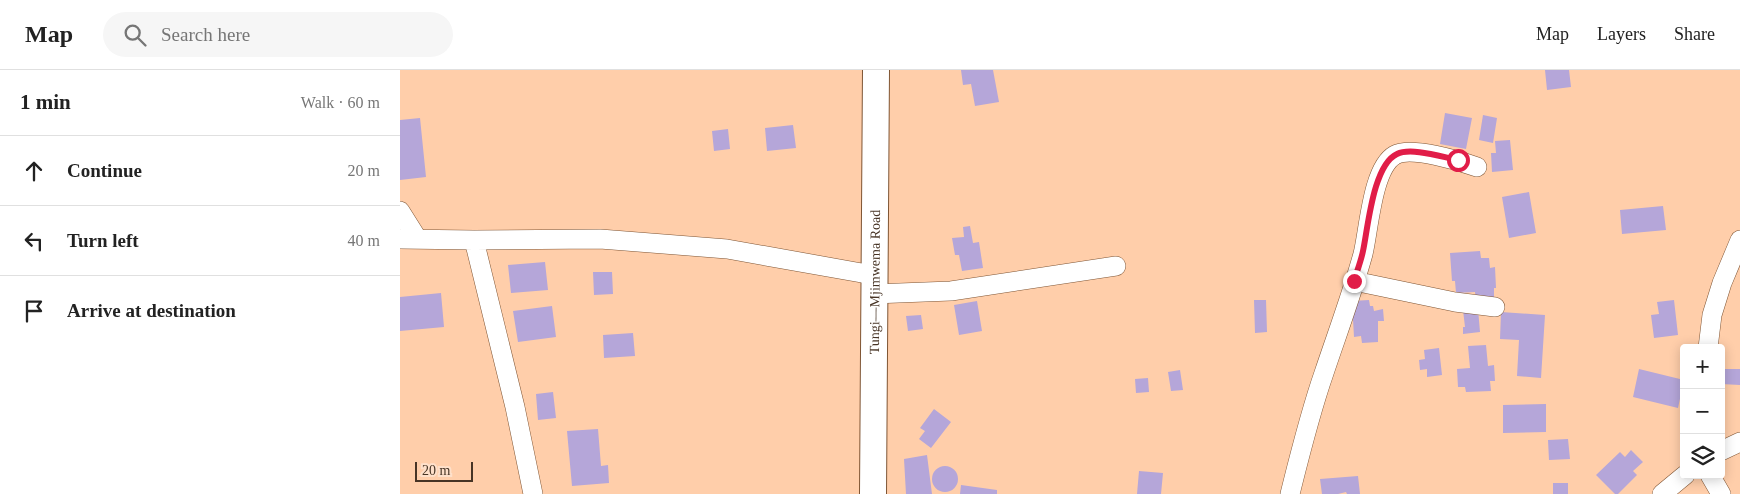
<!DOCTYPE html>
<html lang="en">
<head>
<meta charset="utf-8">
<style>
  :root { --surface:#fff; --page:#f6f6f6; --text:#222; --muted:#767676; --line:#e0e0e0 }
  body { margin:0; font-family:"Times New Roman",serif; background:var(--page); color:var(--text) }
  .controls { position:absolute; right:15px; bottom:15px; display:grid; overflow:hidden; border-radius:5px; box-shadow:0 2px 12px #0003 }
  .controls button { width:45px; height:45px; display:grid; place-items:center; padding:0; border:0; border-bottom:1px solid var(--line); background:var(--surface); color:var(--text); font:25px sans-serif }
  .scale { position:absolute; left:15px; bottom:12px; width:58px; box-sizing:border-box; padding-left:5px; border:2px solid #473425; border-top:0; font-size:14px; line-height:18px; white-space:nowrap; color:#473425; -webkit-text-stroke:4px #fee0ca; paint-order:stroke }
  .stop { position:absolute; width:15px; height:15px; margin:-11px; border:4px solid #e11d48; border-radius:50%; background:#fff }
  .stop.end { background:#e11d48; border-color:#fff; box-shadow:0 1px 5px #0008 }
  .list { margin:0; padding:0; list-style:none }
  h2 { display:flex; justify-content:space-between; align-items:center; height:65px; margin:0; padding:0 20px; font-size:21px }
  h2 small { font-size:16px; font-weight:400; color:var(--muted) }
  .list li { display:grid; grid-template-columns:32px 1fr auto; gap:15px; align-items:center; box-sizing:border-box; height:70px; padding:0 20px; border-top:1px solid var(--line) }
  .list b { display:block; font-size:19px; white-space:nowrap }
  .list em { font-size:16px; font-style:normal; color:var(--muted) }
  .icon { flex:none; width:28px; height:28px; fill:none; stroke:currentColor; stroke-width:2; stroke-linecap:round; stroke-linejoin:round }
  .map { position:relative; flex:none; width:1340px; height:424px; overflow:hidden }
  header { display:flex; align-items:center; gap:30px; box-sizing:border-box; height:70px; padding:0 25px; background:var(--surface); border-bottom:1px solid var(--line) }
  header strong { font-size:24px }
  nav { display:flex; gap:28px; margin-inline-start:auto; font-size:18px }
  .search { width:350px; height:45px; background:var(--page); display:flex; align-items:center; gap:12px; box-sizing:border-box; padding:0 18px; border-radius:28px; color:var(--muted); font-size:19px }
  main { display:flex }
  aside { flex:1; background:var(--surface) }
  .map>svg:first-child { display:block }
  .building { fill:#b5a6d9 }
  .lines { fill:none; stroke-linecap:round; stroke-linejoin:round }
  .street-casing { stroke:#7f5534; stroke-width:20 }
  .secondary-casing { stroke:#7f5534; stroke-width:28 }
  .street { stroke:#fff; stroke-width:19 }
  .secondary { stroke:#fff; stroke-width:26 }
  .route { stroke:#e11d48; stroke-width:6 }
  .labels { text-anchor:middle; stroke-width:4; stroke-linejoin:round; paint-order:stroke }
  .street-label { font-size:14px; fill:#473425; stroke:#fee0ca }
</style>
</head>
<body>
<header>
<strong>Map</strong>
<div class="search"><svg class="icon" aria-label="search" viewBox="0 0 24 24"><circle cx="10" cy="10" r="6"/><path d="M15 15l6 6"/></svg>Search here</div>
<nav><a>Map</a><a>Layers</a><a>Share</a></nav>
</header>
<main>
<aside>
<h2>1 min<small>Walk · 60 m</small></h2>
<ul class="list">
<li><svg class="icon" aria-label="ahead" viewBox="0 0 24 24"><path d="M12 20V5M6 11l6-6 6 6"/></svg><div><b>Continue</b></div><em>20 m</em></li>
<li><svg class="icon" aria-label="left" viewBox="0 0 24 24"><path d="M17 20v-9H6M10 6l-5 5 5 5"/></svg><div><b>Turn left</b></div><em>40 m</em></li>
<li><svg class="icon" aria-label="arrive" viewBox="0 0 24 24"><path d="M6 21V4h12l-3 4 3 4H6"/></svg><div><b>Arrive at destination</b></div></li>
</ul>
</aside>
<div class="map">
<svg width="1340" height="424" viewBox="0 0 1340 424">
  <rect width="100%" height="100%" fill="#ffceaa"/>
  <path class="building" d="M 561,0 L 593,0 L 599,32 L 575,36 L 571,14 L 563,15 Z
    M 1145,0 L 1169,0 L 1171,17 L 1147,20 Z
    M 1045,43 L 1072,48 L 1066,79 L 1040,74 Z
    M 1083,45 L 1097,48 L 1093,73 L 1079,70 Z
    M 20,48 L 26,107 L 0,110 L 0,50 Z
    M 393,55 L 396,78 L 367,81 L 365,58 Z
    M 328,59 L 330,79 L 314,81 L 312,61 Z
    M 1110,70 L 1113,100 L 1092,102 L 1091,83 L 1096,83 L 1095,71 Z
    M 1129,122 L 1136,163 L 1109,168 L 1102,127 Z
    M 1263,136 L 1266,160 L 1222,164 L 1220,140 Z
    M 570,156 L 573,173 L 579,172 L 583,198 L 562,201 L 559,185 L 555,185 L 552,168 L 564,167 L 563,157 Z
    M 1080,181 L 1081,188 L 1089,188 L 1090,198 L 1095,197 L 1096,218 L 1094,218 L 1094,229 L 1076,230 L 1075,222 L 1056,223 L 1055,211 L 1052,211 L 1050,183 Z
    M 145,192 L 148,220 L 111,223 L 108,195 Z
    M 193,202 L 212,202 L 213,224 L 194,225 Z
    M 41,223 L 44,257 L 0,261 L 0,227 Z
    M 854,230 L 866,230 L 867,262 L 855,263 Z
    M 969,230 L 970,236 L 973,236 L 974,241 L 983,239 L 984,251 L 978,251 L 978,272 L 962,273 L 961,266 L 954,267 L 952,231 Z
    M 1274,230 L 1278,265 L 1254,268 L 1251,245 L 1259,244 L 1257,232 Z
    M 577,231 L 582,261 L 559,265 L 554,235 Z
    M 152,236 L 156,267 L 118,272 L 113,241 Z
    M 1078,239 L 1080,262 L 1063,264 L 1063,257 L 1065,257 L 1063,240 Z
    M 1101,242 L 1145,245 L 1141,308 L 1117,306 L 1119,270 L 1100,269 Z
    M 521,245 L 523,259 L 508,261 L 506,246 Z
    M 233,263 L 235,286 L 204,288 L 203,265 Z
    M 1086,275 L 1088,296 L 1094,295 L 1095,311 L 1090,311 L 1091,321 L 1066,322 L 1065,317 L 1058,317 L 1057,299 L 1070,298 L 1068,276 Z
    M 1039,278 L 1042,305 L 1027,307 L 1027,299 L 1020,300 L 1019,290 L 1025,289 L 1024,280 Z
    M 1239,299 L 1284,310 L 1278,338 L 1233,327 Z
    M 1321,299 L 1340,299 L 1340,315 L 1321,314 Z
    M 780,300 L 783,320 L 771,321 L 768,302 Z
    M 748,308 L 749,322 L 736,323 L 735,309 Z
    M 153,322 L 156,348 L 138,350 L 136,324 Z
    M 1146,334 L 1146,362 L 1103,363 L 1103,335 Z
    M 534,339 L 551,352 L 531,378 L 519,369 L 525,361 L 520,358 Z
    M 198,359 L 201,396 L 208,395 L 209,413 L 172,416 L 167,361 Z
    M 1168,369 L 1170,389 L 1149,390 L 1148,370 Z
    M 1231,380 L 1243,392 L 1233,401 L 1237,405 L 1218,424 L 1215,424 L 1196,405 L 1220,382 L 1225,387 Z
    M 527,385 L 532,424 L 506,424 L 504,389 Z
    M532 409a13 13 0 1 1 26 0a13 13 0 1 1-26 0Z
    M 739,401 L 763,403 L 761,424 L 737,424 Z
    M 958,406 L 960,424 L 947,424 L 946,422 L 938,424 L 922,424 L 920,409 Z
    M 1153,413 L 1168,413 L 1168,424 L 1153,424 Z
    M 561,415 L 597,420 L 597,424 L 560,424 Z"/>
  <g class="lines">
    <g class="street-casing">
      <path id="street" d="M 0,141 L 17,168
        M 0,169 L 74,170 L 200,169 L 327,179 L 473,205
        M 74,170 L 115,337 L 133,424
        M 954,211 L 1055,232 L 1095,237
        M 473,224 L 551,221 L 716,196
        M 1308,278 L 1312,245 L 1322,213 L 1340,170
        M 1321,381 L 1340,372
        M 1310,405 L 1321,424
        M 890,424 C 900,384 910,343 924,303 C 937,264 952,224 963,184 C 969,160 972,98 995,85 C 1011,76 1060,91 1077,97
        M 1262,424 L 1285,405"/>
    </g>
    <g class="secondary-casing">
      <g id="secondary">
        <path id="s1" d="M 473,424 L 476,0"/>
      </g>
    </g>
    <use href="#street" class="street"/>
    <use href="#secondary" class="secondary"/>
  </g>
  <g class="lines">
    <path class="route" d="M 954,211 C 957,201 961,191 963,181 C 968,158 973,95 997,84 C 1011,77 1042,87 1058,90"/>
  </g>
  <g class="labels">
    <g class="street-label">
      <text dy="5" stroke="none"><textPath href="#s1" startOffset="212">Tungi—Mjimwema Road</textPath></text>
    </g>
  </g>
</svg>
<div class="controls">
<button>+</button>
<button>−</button>
<button><svg class="icon" aria-label="layers" viewBox="0 0 24 24"><path d="M12 4l9 5-9 5-9-5zM3 14l9 5 9-5"/></svg></button>
</div>
<div class="scale">20 m</div>
<div class="stop" style="left:1058px;top:90px"></div>
<div class="stop end" style="left:954px;top:211px"></div>
</div>
</main>
</body>
</html>
